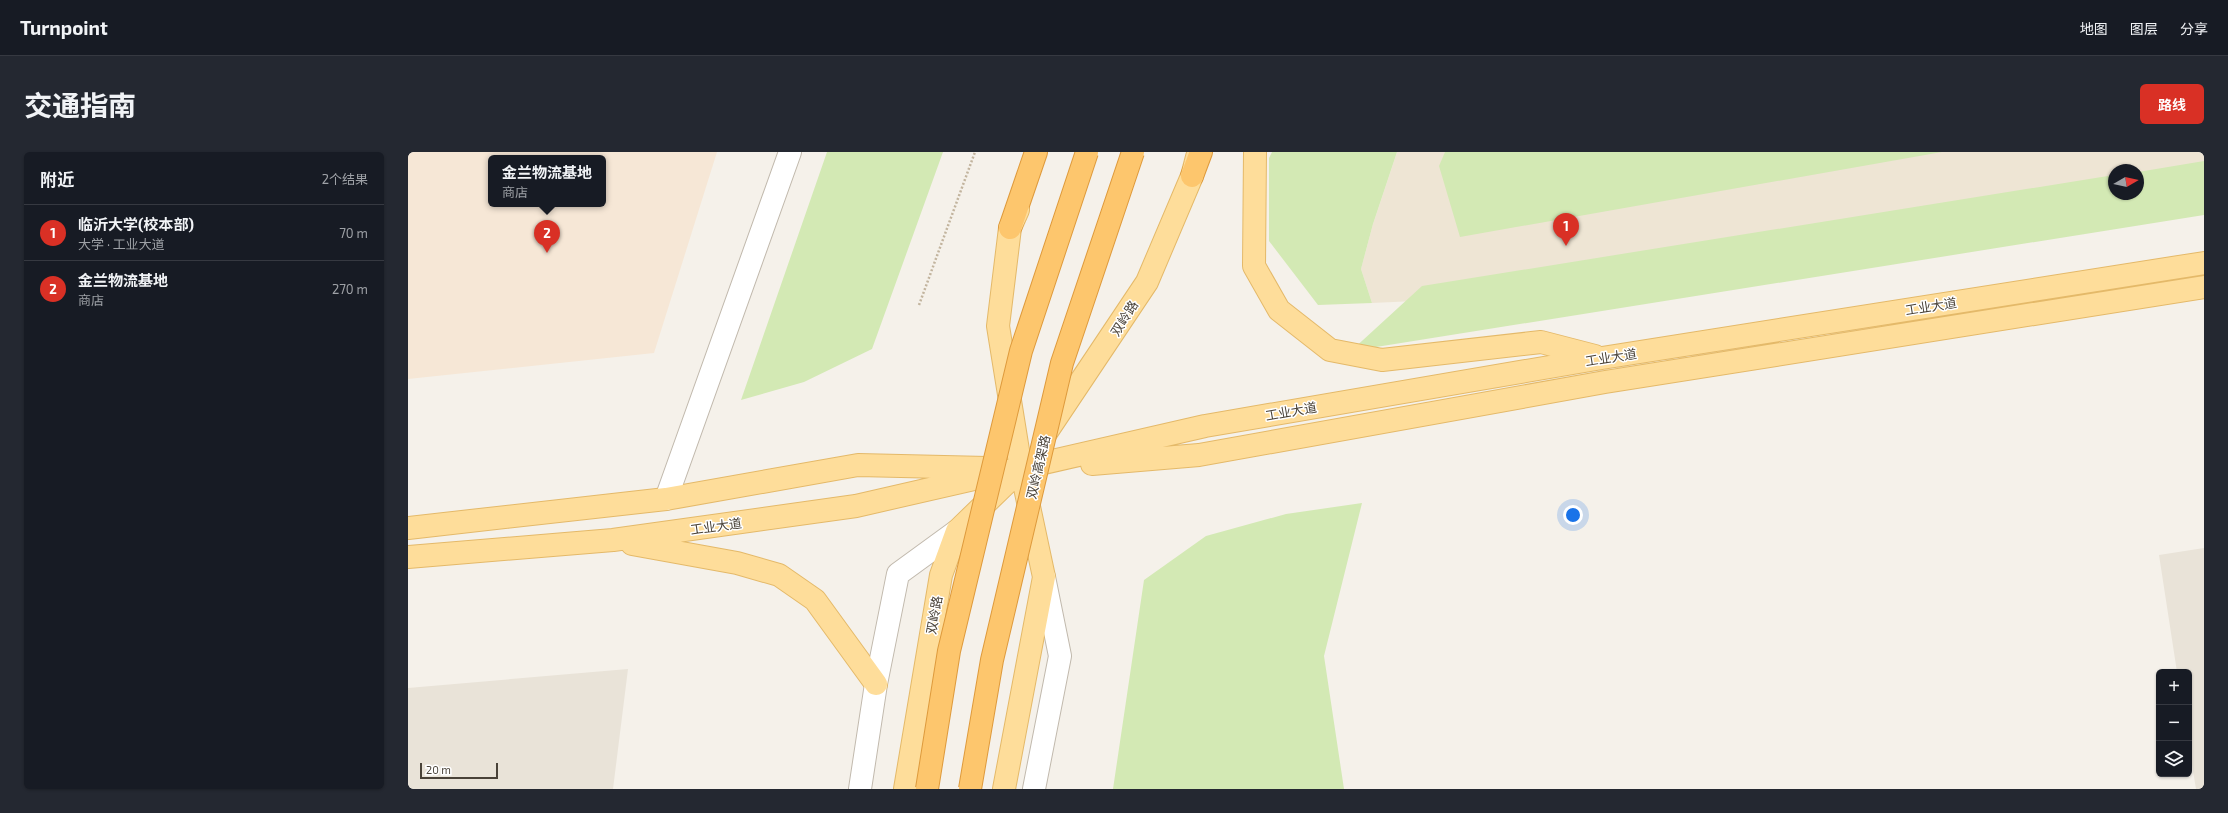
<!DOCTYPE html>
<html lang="zh">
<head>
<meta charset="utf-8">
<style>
  :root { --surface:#171b24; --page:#242831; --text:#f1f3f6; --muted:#9ea1a6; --line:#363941; --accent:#d93025 }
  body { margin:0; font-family:"Exo 2","Noto Sans SC",sans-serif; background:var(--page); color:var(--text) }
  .controls { position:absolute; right:12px; bottom:12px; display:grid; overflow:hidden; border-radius:6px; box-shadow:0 1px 3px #0004 }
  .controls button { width:36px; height:36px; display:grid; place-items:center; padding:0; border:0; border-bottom:1px solid var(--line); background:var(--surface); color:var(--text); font:20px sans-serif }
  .compass { position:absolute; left:1700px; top:12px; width:36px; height:36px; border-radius:50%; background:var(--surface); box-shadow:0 1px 3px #0004; rotate:81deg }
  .scale { position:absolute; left:12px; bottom:10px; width:78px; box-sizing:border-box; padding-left:4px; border:2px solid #494238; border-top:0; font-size:11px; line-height:14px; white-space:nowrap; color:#494238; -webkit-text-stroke:3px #fff; paint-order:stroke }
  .you { position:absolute; left:1165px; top:363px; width:14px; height:14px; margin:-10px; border:3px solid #fff; border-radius:50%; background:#1a73e8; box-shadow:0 0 0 6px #1a73e833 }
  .badge { display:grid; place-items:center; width:26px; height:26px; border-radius:50%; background:var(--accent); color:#fff; font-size:13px; font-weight:700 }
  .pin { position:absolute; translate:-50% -33px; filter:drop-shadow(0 1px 2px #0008) }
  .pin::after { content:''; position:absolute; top:21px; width:14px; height:12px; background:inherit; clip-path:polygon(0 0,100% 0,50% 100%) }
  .popup { position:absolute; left:80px; top:3px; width:118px; height:52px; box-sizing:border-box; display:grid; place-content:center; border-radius:6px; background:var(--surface); filter:drop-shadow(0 1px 3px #0005); font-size:13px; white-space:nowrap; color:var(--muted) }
  .popup b { font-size:15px; color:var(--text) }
  .popup::after { content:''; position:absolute; left:50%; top:100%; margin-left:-8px; border:8px solid transparent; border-top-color:var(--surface) }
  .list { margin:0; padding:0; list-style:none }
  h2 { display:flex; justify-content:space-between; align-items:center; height:52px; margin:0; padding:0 16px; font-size:17px }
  h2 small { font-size:13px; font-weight:400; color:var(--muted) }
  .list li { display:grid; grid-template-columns:26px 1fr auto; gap:12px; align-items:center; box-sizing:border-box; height:56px; padding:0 16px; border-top:1px solid var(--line) }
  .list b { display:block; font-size:15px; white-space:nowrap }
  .list p { margin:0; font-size:13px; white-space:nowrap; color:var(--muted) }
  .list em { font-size:13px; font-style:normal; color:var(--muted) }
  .icon { flex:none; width:22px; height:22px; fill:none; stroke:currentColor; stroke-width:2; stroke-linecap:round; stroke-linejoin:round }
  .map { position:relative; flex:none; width:1796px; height:637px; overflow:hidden; border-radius:6px }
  header { display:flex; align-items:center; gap:24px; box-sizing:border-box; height:56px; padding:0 20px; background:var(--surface); border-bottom:1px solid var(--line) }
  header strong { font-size:19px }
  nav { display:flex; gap:22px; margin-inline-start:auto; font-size:14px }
  .intro { display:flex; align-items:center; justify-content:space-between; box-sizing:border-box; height:96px; padding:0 24px }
  h1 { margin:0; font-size:28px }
  .button { padding:10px 18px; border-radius:6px; background:var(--accent); color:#fff; font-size:14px; font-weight:700 }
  main { display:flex; gap:24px; padding:0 24px }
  aside { flex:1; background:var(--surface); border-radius:6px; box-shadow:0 1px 3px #0004 }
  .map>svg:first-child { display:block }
  .residential { fill:#e9e3d8 }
  .commercial { fill:#f6e7d6; fill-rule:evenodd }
  .education { fill:#eee5d4 }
  .green { fill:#d3e9b4 }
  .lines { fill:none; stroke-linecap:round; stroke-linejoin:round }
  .minor-casing { stroke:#c1b9ad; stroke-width:24 }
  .major-casing { stroke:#e4b969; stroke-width:24 }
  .highway-casing { stroke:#de9a3c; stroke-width:24 }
  .path { stroke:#c2b49e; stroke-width:2.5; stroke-dasharray:2 2; stroke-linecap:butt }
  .minor { stroke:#fff; stroke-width:22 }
  .major { stroke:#fedd9a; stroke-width:22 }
  .highway { stroke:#fdc66d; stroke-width:22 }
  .highway-bridge-casing { stroke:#de9a3c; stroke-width:24; stroke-linecap:butt }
  .highway-bridge { stroke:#fdc66d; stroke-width:22 }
  .labels { text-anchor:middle; stroke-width:3; stroke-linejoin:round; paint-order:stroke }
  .street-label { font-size:13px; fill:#494238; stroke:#fff }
</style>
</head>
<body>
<header>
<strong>Turnpoint</strong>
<nav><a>地图</a><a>图层</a><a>分享</a></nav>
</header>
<div class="intro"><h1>交通指南</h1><a class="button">路线</a></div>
<main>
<aside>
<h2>附近<small>2个结果</small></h2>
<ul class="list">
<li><span class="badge">1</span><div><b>临沂大学(校本部)</b><p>大学 · 工业大道</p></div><em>70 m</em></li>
<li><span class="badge">2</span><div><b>金兰物流基地</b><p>商店</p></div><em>270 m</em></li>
</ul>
</aside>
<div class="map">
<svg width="1796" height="637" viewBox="0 0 1796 637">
  <rect width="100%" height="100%" fill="#f5f1ea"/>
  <path class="residential" d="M 1796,396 L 1796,637 L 1788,637 L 1781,595 L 1781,520 L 1769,520 L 1751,403 Z
    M 220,517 L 205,637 L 0,637 L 0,536 Z"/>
  <path class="commercial" d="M 0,0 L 309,0 L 246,201 L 0,227 ZM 83,6 L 195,6 L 195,52 L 83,52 Z"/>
  <path class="education" d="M 989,0 L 1796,0 L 1796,19 L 1730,31 L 1730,18 L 1706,18 L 1706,35 L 1028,148 L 964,151 L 953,117 L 965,72 Z"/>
  <path class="green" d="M 419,0 L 535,0 L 464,197 L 396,230 L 333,248 Z
    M 864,0 L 989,0 L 965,72 L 953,117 L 964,151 L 910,153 L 861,89 L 861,6 Z
    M 1037,0 L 1534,0 L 1052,85 L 1031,14 Z
    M 1796,9 L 1796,63 L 943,199 L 1014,134 L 1706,23 L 1706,42 L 1730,42 L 1730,20 Z
    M 954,351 L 916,504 L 936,637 L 705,637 L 736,428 L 798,384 L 878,362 Z"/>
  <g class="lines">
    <g class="minor-casing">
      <path id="minor" d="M 258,347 L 382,0
        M 452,637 L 468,532 L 490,422 L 549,379
        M 626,637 L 652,504 L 636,425"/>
    </g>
    <g class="major-casing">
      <path id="major" d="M 847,0 L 846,114 L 871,158 L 922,198 L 974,208 L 1133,190 L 1187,204
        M 638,281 L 739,130 L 784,24 L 789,5
        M 684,312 L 791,303 L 1197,230 L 1796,135
        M 0,376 L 258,347 L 450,313 L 579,316
        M 224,392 L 329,411 L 371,423 L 407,448 L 468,532
        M 0,405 L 205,388 L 448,354 L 797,274 L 1194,206 L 1796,111
        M 497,637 L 533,423 L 549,379 L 613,317
        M 596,637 L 636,425 L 613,317 L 590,174 L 602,76 L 610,58"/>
    </g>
    <g class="highway-casing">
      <path id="highway" d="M 784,24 L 793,0
        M 602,76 L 628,0"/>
    </g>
    <path class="path" d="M 511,153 L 567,0"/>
    <use href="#minor" class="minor"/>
    <use href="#major" class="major"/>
    <use href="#highway" class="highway"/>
    <g class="highway-bridge-casing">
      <path id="highway-bridge" d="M 519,637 L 541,499 L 613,199 L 679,0
        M 562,637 L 584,508 L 654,211 L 725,0"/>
    </g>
    <use href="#highway-bridge" class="highway-bridge"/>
  </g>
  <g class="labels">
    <g class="street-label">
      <text transform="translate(1523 154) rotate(-9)" y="5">工业大道</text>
      <text transform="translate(716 166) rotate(-58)" y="5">双岭路</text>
      <text transform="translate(1203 205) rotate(-9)" y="5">工业大道</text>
      <text transform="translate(883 259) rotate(-10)" y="5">工业大道</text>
      <text transform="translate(630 315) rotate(-77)" y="5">双岭高架路</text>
      <text transform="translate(308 374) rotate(-8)" y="5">工业大道</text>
      <text transform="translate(526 463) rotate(-80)" y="5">双岭路</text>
    </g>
  </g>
</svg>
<div class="controls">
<button>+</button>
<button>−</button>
<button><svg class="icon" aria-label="layers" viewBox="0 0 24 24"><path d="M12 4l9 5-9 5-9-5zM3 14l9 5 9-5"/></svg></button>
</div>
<svg class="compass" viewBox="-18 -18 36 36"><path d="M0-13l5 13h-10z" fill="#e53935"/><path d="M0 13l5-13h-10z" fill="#9ea1a6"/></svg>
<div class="scale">20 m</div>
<div class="you"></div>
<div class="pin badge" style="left:1158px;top:94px">1</div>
<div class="pin badge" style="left:139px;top:101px">2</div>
<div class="popup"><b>金兰物流基地</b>商店</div>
</div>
</main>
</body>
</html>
